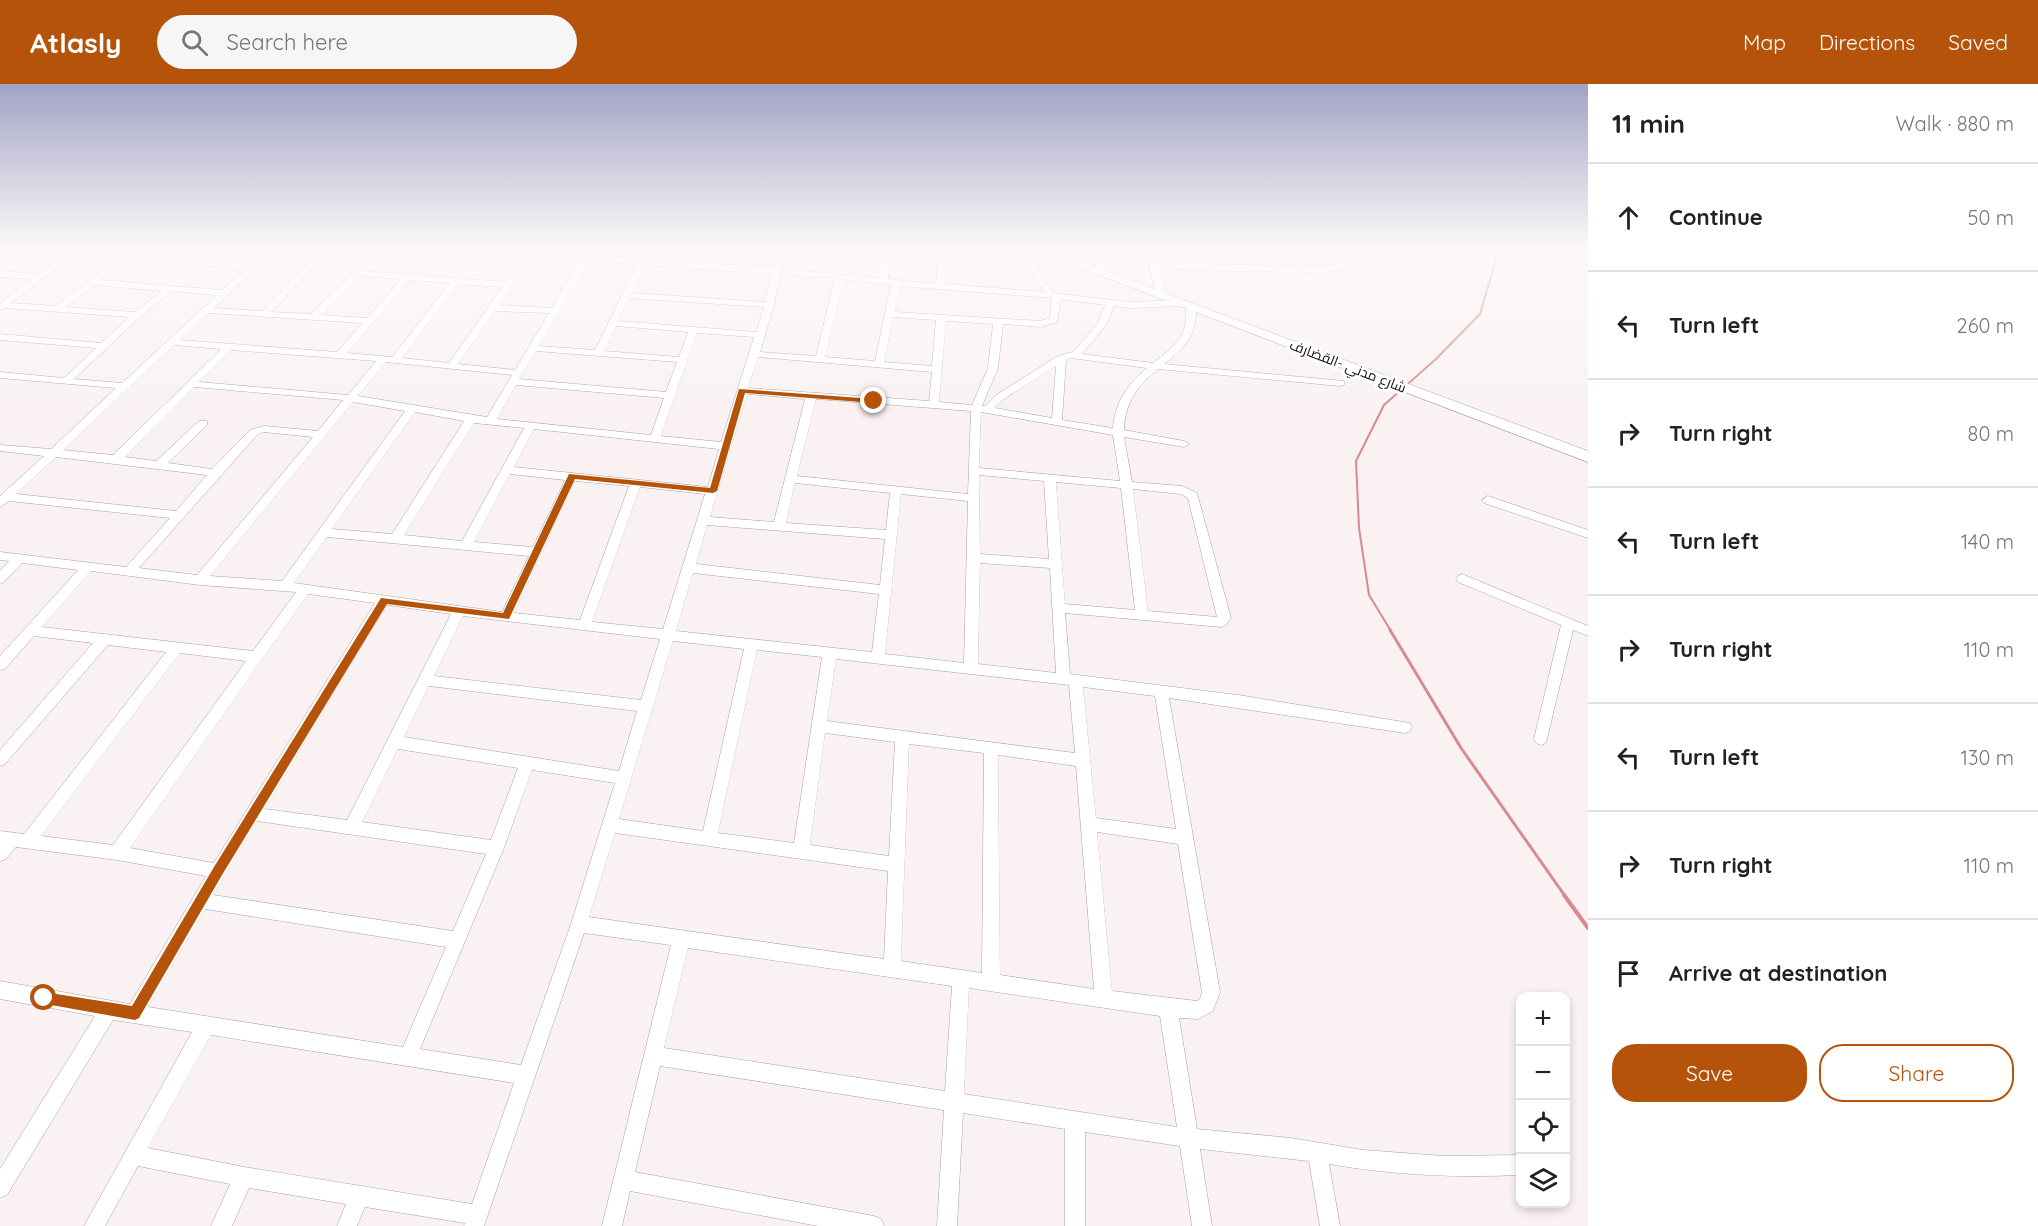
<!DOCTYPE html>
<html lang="en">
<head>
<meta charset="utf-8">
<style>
  :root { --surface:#fff; --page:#f6f6f6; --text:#222; --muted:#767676; --line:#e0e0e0; --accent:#b45309 }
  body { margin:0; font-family:Quicksand,Cairo,sans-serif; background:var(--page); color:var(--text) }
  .controls { position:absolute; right:18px; bottom:18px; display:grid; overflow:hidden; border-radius:12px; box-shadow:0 3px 9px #0003 }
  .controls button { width:54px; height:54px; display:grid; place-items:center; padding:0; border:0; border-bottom:2px solid var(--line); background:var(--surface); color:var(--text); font:30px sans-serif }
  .stop { position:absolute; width:18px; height:18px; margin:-14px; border:4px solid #b45309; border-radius:50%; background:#fff }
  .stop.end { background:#b45309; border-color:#fff; box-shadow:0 2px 6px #0008 }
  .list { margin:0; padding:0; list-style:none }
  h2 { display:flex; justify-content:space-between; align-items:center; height:78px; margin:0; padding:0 24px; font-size:26px }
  h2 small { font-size:20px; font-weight:400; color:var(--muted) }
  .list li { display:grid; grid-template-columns:39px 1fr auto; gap:18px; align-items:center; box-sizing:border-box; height:108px; padding:0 24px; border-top:2px solid var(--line) }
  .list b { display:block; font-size:22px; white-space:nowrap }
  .list em { font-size:20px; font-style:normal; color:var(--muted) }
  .actions { display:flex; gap:12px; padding:18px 24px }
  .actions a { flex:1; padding:14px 0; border:2px solid var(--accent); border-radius:24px; text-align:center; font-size:21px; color:var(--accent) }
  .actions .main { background:var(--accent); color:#fff }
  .icon { flex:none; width:33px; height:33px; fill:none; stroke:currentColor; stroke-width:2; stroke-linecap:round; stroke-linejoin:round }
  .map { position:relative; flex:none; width:1588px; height:1142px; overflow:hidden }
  header { display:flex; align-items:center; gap:36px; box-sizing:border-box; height:84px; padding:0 30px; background:var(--accent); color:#fff }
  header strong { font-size:28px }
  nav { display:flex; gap:33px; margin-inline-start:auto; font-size:21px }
  .search { width:420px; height:54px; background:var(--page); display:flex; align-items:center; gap:15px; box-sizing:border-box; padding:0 21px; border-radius:33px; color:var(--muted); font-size:22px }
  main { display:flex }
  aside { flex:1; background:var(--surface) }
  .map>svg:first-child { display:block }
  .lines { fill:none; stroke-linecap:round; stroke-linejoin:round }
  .stream-far2 { stroke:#d98990; stroke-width:2 }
  .stream-far1 { stroke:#d98990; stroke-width:3 }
  .stream { stroke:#d98990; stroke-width:4 }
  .minor-casing { stroke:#a8a1a1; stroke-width:1 }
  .highway-casing { stroke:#a8a1a1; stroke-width:1 }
  .minor { fill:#fff; fill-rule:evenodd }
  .highway { fill:#fff; fill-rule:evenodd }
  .route { fill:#b45309 }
  .labels { text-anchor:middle; stroke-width:6; stroke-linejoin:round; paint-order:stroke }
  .far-street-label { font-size:14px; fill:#121010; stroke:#fff }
</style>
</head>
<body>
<header>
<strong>Atlasly</strong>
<div class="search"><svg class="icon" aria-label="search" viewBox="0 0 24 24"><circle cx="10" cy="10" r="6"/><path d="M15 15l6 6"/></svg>Search here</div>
<nav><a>Map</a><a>Directions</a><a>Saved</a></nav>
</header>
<main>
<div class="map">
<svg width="1588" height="1142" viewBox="0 0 1588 1142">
  <rect width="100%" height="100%" fill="#faf2f2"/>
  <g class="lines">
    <path class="stream-far2" d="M 1391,547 L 1369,511 L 1359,444 L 1356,377 L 1384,321 L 1436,275 L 1480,230 L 1496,176 L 1487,166"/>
    <path class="stream-far1" d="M 1390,546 L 1461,664 L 1565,812"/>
    <path class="stream" d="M 1564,811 L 1588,844"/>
    <g class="minor-casing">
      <path id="minor" d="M 43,166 L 80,166 L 11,219 L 55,222 L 129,166 L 135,166 L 133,170 L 250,180 L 266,166 L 274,166 L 214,224 L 262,227 L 322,166 L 330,166 L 271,228 L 311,230 L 375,166 L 383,166 L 364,187 L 506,198 L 524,172 L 468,169 L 464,166 L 530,167 L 772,184 L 776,166 L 784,166 L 781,185 L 879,194 L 882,166 L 890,166 L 888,195 L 936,200 L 939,166 L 947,166 L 945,200 L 1044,208 L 1022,174 L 952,169 L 948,166 L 1019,169 L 1017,166 L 1025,166 L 1053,209 L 1130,218 L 1181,216 L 1186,219 L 1181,222 L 1130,224 L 1114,222 L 1107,240 L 1082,270 L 1153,279 C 1176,261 1188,253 1186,223 L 1191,220 L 1196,223 C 1197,251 1186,263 1164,280 L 1344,297 L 1344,301 L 1340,302 L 1158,285 C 1137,302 1125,319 1124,346 L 1184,357 L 1189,360 L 1184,363 L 1124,353 L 1132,398 L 1182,402 L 1197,409 L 1231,534 L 1226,541 L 1221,543 L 1065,529 L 1070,590 L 1238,611 L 1410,639 L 1412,643 L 1410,647 L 1405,649 L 1169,614 L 1220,908 L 1213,927 L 1198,935 L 1179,934 L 1197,1045 L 1291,1054 L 1363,1066 L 1444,1072 L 1520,1071 L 1520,1091 C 1457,1094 1392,1091 1329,1080 L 1340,1142 L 1320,1142 L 1309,1077 L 1200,1065 L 1212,1142 L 1192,1142 L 1180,1062 L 1085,1048 L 1085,1142 L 1065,1142 L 1065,1045 L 963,1029 L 957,1142 L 937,1142 L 944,1026 L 660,982 L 635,1088 L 874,1132 L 881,1135 L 884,1142 L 818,1142 L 630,1107 L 622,1142 L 602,1142 L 671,861 L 584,849 L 484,1142 L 464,1142 L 465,1139 L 365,1123 L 357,1142 L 337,1142 L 346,1120 L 249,1104 L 232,1142 L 211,1142 L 230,1100 L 138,1082 L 105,1142 L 84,1142 L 192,948 L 113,936 L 7,1111 L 0,1114 L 0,1085 L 95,932 L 0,915 L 0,897 L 130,920 L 206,792 L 117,776 L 16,763 L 6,775 L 0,777 L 0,747 L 24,750 L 166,568 L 108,561 L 5,680 L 0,682 L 0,666 L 93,559 L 34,552 L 5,585 L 0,586 L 0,572 L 78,486 L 22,479 L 4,498 L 0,500 L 0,487 L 9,477 L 0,476 L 0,468 L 126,483 L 170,434 L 9,417 L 0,423 L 0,412 L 44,372 L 0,367 L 0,361 L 51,365 L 116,304 L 0,294 L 0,288 L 64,294 L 96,264 L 0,256 L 0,250 L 101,259 L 129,233 L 5,224 L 0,226 L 0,219 L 32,195 L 0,193 L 0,187 L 38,190 L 65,170 L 47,169 ZM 532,173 L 580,176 L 552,224 L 499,221 ZM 127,175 L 245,185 L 222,206 L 100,196 ZM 589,177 L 637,180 L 595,266 L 539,262 ZM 645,181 L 771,190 L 765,218 L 632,209 ZM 780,190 L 835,194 L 816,272 L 760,268 L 774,221 ZM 359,192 L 401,195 L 367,234 L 321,231 ZM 844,195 L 891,201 L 875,277 L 825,273 ZM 409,196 L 450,199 L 392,273 L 347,269 ZM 458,200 L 502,203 L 449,279 L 402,274 ZM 94,201 L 162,207 L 135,228 L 65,223 ZM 900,202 L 1052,214 L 1050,234 L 1040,237 L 895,228 ZM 172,207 L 217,211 L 122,299 L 74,295 L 140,233 ZM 629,214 L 764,223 L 756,248 L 618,237 ZM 1061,215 L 1105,221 L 1098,239 L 1073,268 L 1058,272 L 996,311 L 985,322 L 982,322 L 998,284 L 1003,240 L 1040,243 L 1057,238 ZM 495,227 L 549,229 L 515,286 L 458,280 ZM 208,229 L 362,239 L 337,268 L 180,256 ZM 893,233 L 936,236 L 932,282 L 884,278 ZM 946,237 L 993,240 L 988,284 L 972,321 L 939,318 ZM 616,242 L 688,248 L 679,273 L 604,267 ZM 697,249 L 754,253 L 721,358 L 661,352 ZM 174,261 L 221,265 L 113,371 L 63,366 ZM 231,266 L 376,277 L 348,311 L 199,298 ZM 536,267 L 677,278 L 666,308 L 519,295 ZM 758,273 L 932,288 L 929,317 L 748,304 ZM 1071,274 L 1147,284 C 1127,300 1115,319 1113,344 L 1062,336 L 1066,276 ZM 386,278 L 512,291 L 487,333 L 358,312 ZM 1056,282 L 1052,334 L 995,324 L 1004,315 ZM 516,301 L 664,314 L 651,351 L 497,335 ZM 194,303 L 343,316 L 318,347 L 264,342 L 250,346 L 212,385 L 168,379 L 207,341 L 207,337 L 199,337 L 156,377 L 125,373 ZM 747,310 L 805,315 L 774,438 L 710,433 ZM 816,315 L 971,327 L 968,410 L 797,392 ZM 353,318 L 405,327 L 282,497 L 210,492 ZM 415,328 L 464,337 L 392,450 L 332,445 ZM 981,328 L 1113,351 L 1120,397 L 979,384 ZM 474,339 L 524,344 L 462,457 L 404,451 ZM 534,345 L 719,365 L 708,403 L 514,383 ZM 264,348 L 313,353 L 197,491 L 139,484 L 258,350 ZM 56,373 L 207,391 L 176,427 L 16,410 ZM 510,390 L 565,396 L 533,463 L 474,458 ZM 979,391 L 1044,397 L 1049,475 L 980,470 ZM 575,397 L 629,402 L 580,536 L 514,529 ZM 1056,398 L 1121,404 L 1135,526 L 1065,520 ZM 795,399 L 890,409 L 886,446 L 786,439 ZM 640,403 L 705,410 L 663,545 L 592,538 ZM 1133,405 L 1180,410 L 1188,414 L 1217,533 L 1148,527 ZM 901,410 L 968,417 L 964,579 L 885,570 ZM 707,441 L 885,455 L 880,501 L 696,480 ZM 327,453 L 529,472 L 502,528 L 294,499 ZM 980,479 L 1050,484 L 1056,589 L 978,580 ZM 91,487 L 200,501 L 296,508 L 253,567 L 42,543 ZM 693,489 L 879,510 L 872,568 L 676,547 ZM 308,510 L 375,519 L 214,779 L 130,764 ZM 387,521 L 451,530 L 347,736 L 265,725 ZM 463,532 L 660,555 L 641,616 L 434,592 ZM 673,557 L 744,565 L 703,747 L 619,735 ZM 757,566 L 822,573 L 794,759 L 718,749 ZM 180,569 L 246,577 L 113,761 L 41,752 ZM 836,575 L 1069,601 L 1075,669 L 827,637 ZM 429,602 L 637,627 L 619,687 L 404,653 ZM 1083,603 L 1155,612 L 1176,745 L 1096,734 ZM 825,649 L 895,658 L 889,772 L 810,761 ZM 909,660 L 984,669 L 982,889 L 901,877 ZM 398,665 L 518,684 L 491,756 L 362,738 ZM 998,671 L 1076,682 L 1094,905 L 1000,891 ZM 532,686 L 615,699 L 571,840 L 521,981 L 420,965 L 504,764 ZM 257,737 L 486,770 L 453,847 L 213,811 ZM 1097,748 L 1178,760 L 1202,908 L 1200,915 L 1197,917 L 1112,907 ZM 615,749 L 888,787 L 884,875 L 589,833 ZM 205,825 L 446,863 L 403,963 L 148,923 ZM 688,864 L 952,902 L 945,1007 L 664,964 ZM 969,904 L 1160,932 L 1177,1043 L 964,1010 ZM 211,951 L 514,999 L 472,1120 L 244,1083 L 148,1064 Z
        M 1092,166 L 1100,166 L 1105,191 L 1098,189 Z
        M 1145,166 L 1153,166 L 1157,179 L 1328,183 L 1344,177 L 1352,166 L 1360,166 L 1350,181 L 1329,189 L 1159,185 L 1167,212 L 1162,215 L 1157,212 Z
        M 1488,412 L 1588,446 L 1588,454 L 1484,419 L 1482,416 Z
        M 1462,490 L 1588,542 L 1588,552 L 1573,546 L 1546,659 L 1541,661 L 1536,659 L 1534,655 L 1561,541 L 1458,498 L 1456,495 L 1458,492 Z"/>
    </g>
    <g class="highway-casing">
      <path id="highway" d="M 1034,166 L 1050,166 L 1588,367 L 1588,378 Z"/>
    </g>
    <use href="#minor" class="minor"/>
    <use href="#highway" class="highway"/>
  </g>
  <linearGradient id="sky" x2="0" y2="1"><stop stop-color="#a2a3c5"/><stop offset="0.51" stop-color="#fdf9f9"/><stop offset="1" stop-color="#fdf9f9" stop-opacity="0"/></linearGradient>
  <rect width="1588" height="325" fill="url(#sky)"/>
  <path class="route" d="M 739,305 L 874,315 L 878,317 L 874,319 L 745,309 L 717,407 L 713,409 L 575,395 L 509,535 L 387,520 L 222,791 L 139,934 L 135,936 L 40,919 L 38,914 L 40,910 L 44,908 L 132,922 L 214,783 L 381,514 L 503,529 L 569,390 L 710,404 Z"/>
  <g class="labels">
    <g class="far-street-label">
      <text transform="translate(1348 282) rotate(21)" y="5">شارع مدني -القضارف</text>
    </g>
  </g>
</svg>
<div class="controls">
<button>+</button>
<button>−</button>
<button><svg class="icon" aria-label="locate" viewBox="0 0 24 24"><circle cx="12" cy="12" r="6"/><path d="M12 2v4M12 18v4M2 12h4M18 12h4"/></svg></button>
<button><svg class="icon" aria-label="layers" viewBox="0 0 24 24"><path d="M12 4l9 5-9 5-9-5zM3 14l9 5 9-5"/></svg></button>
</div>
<div class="stop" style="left:44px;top:914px"></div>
<div class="stop end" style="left:874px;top:317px"></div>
</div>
<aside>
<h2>11 min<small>Walk · 880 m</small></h2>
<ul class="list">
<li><svg class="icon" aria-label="ahead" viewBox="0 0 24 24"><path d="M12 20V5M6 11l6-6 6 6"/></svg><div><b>Continue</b></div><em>50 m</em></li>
<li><svg class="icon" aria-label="left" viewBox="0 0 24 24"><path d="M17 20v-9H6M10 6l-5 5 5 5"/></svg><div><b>Turn left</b></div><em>260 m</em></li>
<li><svg class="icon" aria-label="right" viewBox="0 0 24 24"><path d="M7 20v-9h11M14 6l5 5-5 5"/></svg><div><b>Turn right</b></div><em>80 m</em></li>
<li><svg class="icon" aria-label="left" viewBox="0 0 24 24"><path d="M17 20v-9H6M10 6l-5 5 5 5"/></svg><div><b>Turn left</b></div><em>140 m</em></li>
<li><svg class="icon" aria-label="right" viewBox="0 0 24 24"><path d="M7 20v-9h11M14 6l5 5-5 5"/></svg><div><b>Turn right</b></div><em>110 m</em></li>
<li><svg class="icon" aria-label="left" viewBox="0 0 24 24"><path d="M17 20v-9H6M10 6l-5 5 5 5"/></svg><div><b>Turn left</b></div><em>130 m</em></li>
<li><svg class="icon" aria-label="right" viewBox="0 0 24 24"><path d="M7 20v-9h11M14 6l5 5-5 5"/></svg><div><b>Turn right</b></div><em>110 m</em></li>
<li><svg class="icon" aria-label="arrive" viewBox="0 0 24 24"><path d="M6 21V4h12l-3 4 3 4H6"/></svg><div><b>Arrive at destination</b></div></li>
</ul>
<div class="actions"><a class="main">Save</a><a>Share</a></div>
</aside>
</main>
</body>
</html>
